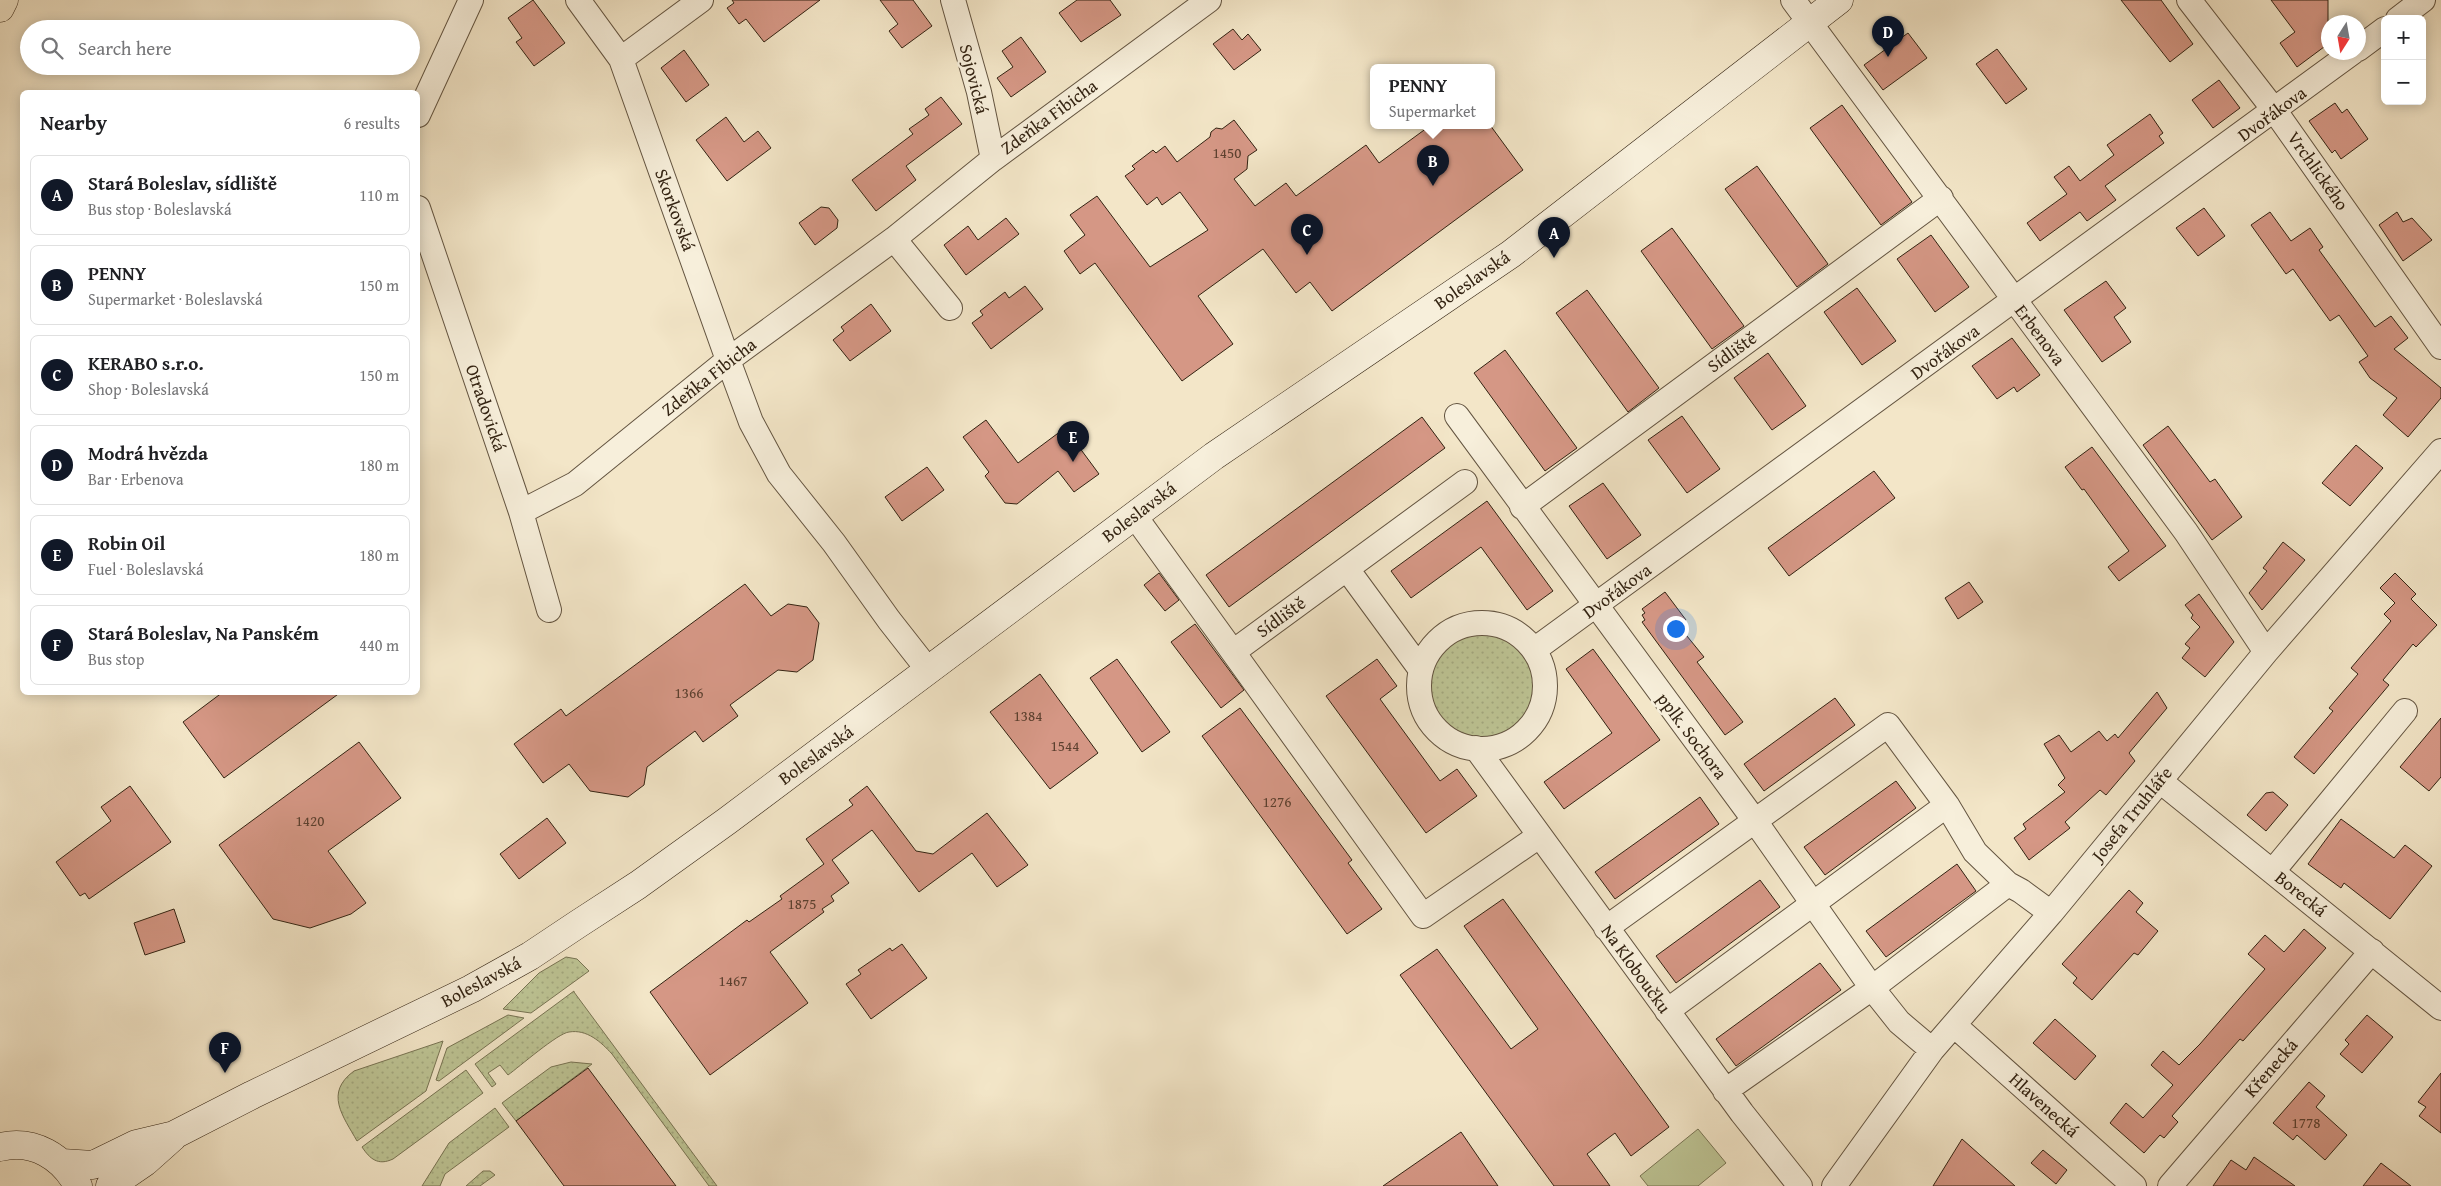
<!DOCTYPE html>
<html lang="en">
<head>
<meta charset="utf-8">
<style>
  :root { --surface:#fff; --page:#f2f2f2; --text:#202124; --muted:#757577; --line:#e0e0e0; --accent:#111827 }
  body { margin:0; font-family:"Gentium Book Plus",serif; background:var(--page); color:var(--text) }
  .controls { position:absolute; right:15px; top:15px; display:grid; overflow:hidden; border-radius:8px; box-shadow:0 2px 12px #0003 }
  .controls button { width:45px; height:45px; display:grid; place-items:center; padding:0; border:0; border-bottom:1px solid var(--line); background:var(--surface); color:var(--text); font:25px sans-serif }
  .compass { position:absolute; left:2321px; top:15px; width:45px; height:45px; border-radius:50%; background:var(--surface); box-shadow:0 2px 12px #0003; rotate:191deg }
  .you { position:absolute; left:1675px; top:628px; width:18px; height:18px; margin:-12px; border:4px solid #fff; border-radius:50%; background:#1a73e8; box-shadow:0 0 0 8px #1a73e833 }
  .badge { display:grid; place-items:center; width:32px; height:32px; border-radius:50%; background:var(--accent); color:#fff; font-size:16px; font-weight:700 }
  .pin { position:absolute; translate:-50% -41px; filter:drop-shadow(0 1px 2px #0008) }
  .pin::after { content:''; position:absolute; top:26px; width:18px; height:15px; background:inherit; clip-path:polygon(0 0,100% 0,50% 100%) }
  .popup { position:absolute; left:1370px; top:64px; width:125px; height:65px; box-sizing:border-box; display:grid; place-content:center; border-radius:8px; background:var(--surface); filter:drop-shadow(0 1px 4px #0005); font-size:16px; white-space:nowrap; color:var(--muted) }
  .popup b { font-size:19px; color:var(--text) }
  .popup::after { content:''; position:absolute; left:50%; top:100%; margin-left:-10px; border:10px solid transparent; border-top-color:var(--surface) }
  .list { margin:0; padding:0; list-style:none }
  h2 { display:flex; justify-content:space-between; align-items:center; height:65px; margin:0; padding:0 20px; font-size:21px }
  h2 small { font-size:16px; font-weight:400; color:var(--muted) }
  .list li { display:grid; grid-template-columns:32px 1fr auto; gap:15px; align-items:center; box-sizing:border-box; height:80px; margin:0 10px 10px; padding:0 10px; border:1px solid var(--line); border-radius:8px }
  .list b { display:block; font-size:19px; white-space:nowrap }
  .list p { margin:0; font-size:16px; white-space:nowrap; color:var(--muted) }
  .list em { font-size:16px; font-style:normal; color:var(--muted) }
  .icon { flex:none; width:28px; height:28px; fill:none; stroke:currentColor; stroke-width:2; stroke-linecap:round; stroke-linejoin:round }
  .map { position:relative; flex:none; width:2441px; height:1186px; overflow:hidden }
  .search { position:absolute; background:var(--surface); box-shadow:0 2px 12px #0003; left:20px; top:20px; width:400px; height:55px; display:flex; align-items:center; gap:12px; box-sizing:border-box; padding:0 18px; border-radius:28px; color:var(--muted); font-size:19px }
  .panel { position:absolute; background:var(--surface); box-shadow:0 2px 12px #0003; left:20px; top:90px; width:400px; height:605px; border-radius:8px }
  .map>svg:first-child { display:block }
  .grass { fill:url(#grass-dots); stroke:#787453 }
  .garden { fill:#bdc494; stroke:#787453 }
  .building { fill:#d59785; stroke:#332312 }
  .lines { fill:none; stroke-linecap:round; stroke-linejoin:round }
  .street-casing { stroke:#635440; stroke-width:26 }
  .secondary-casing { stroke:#332312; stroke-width:29 }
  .highway-casing { stroke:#332312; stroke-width:29 }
  .street { stroke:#f7efdb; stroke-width:24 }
  .secondary { stroke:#f7efdb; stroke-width:28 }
  .highway { stroke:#f3e6c8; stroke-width:28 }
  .labels { text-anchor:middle; stroke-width:5; stroke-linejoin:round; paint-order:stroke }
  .number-label { font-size:15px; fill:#5c402f }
  .street-label { font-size:18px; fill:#332312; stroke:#f7efdb }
</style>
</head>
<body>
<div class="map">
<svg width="2441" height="1186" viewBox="0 0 2441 1186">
  <defs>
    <pattern id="grass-dots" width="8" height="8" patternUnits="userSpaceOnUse" patternTransform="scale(1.25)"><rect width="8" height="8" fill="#bdc494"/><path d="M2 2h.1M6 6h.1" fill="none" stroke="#a3a87f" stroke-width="1.8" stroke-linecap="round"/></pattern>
  </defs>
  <rect width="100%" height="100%" fill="#f3e6c8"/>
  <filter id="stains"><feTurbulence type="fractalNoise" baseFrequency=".004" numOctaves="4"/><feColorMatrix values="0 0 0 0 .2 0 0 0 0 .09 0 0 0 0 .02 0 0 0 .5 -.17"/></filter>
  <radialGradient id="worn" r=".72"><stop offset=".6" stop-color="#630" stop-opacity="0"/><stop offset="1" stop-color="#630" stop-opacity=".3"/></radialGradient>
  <path class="grass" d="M1430 686a52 52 0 1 1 104 0a52 52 0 1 1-104 0Z
    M 566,957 L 577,959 L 589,971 L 531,1013 L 503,1009 L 539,973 Z
    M 574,991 L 574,992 L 717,1186 L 709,1186 L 612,1054 C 601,1042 587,1029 569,1032 C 558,1033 519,1067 508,1075 L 500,1065 L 488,1073 L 496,1084 L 492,1087 L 475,1064 Z
    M 508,1015 L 524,1018 L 439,1081 L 436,1080 L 447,1048 Z
    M 443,1041 L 426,1091 L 357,1141 C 343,1116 324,1093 354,1071 Z
    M 571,1062 L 592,1064 L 516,1121 L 502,1103 L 551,1067 Z
    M 466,1070 L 483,1093 L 393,1159 C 378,1166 370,1159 362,1147 Z
    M 495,1108 L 509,1127 L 445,1174 L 440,1186 L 422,1186 L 449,1143 Z
    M 483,1171 L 490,1171 L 495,1175 L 480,1186 L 466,1186 Z"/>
  <path class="garden" d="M 1698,1129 L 1726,1163 L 1698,1186 L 1648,1186 L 1640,1176 Z"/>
  <path class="building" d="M 533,0 L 565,43 L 534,66 L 516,42 L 522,38 L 508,18 Z
    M 732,0 L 820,0 L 764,42 L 746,19 L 739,24 L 727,8 L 734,3 Z
    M 880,0 L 913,0 L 932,26 L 902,48 L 889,31 L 898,24 Z
    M 1077,0 L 1110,0 L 1121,15 L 1081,42 L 1059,13 Z
    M 2121,0 L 2161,0 L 2193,44 L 2170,62 Z
    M 2271,0 L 2328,0 L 2328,44 L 2297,67 L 2280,43 L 2295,32 Z
    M 1233,29 L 1242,40 L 1248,34 L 1261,50 L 1234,70 L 1213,44 Z
    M 1908,33 L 1927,58 L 1883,90 L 1864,65 Z
    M 1021,37 L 1046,72 L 1011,97 L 997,78 L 1013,67 L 1002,51 Z
    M 1997,49 L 2027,89 L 2006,104 L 1976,64 Z
    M 684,50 L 709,85 L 686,102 L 661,68 Z
    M 2219,80 L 2240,108 L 2213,128 L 2192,100 Z
    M 941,97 L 962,124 L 906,166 L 916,180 L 876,211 L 852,180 L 913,134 L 909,129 L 929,115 L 925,109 Z
    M 2335,103 L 2342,113 L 2347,109 L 2368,139 L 2341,159 L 2335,150 L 2332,153 L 2309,121 Z
    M 1842,105 L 1912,202 L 1881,225 L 1810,128 Z
    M 2150,114 L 2163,133 L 2159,136 L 2164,143 L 2105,186 L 2116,200 L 2087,221 L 2080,212 L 2040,241 L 2027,223 L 2067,194 L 2054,177 L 2069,166 L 2080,181 L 2114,155 L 2107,145 Z
    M 726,117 L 744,142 L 758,131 L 771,148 L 727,181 L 696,140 Z
    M 1234,120 L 1257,150 L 1248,156 L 1247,169 L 1234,179 L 1255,206 L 1286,183 L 1296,196 L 1366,145 L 1379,163 L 1431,125 L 1490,125 L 1523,170 L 1332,311 L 1310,282 L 1296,293 L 1263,249 L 1198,296 L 1233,344 L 1182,381 L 1095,263 L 1080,274 L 1064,251 L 1085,235 L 1070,215 L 1097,196 L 1150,267 L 1208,230 L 1180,192 L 1162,205 L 1157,197 L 1147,205 L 1125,176 L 1135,169 L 1132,166 L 1153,150 L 1156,153 L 1165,146 L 1177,162 L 1210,137 L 1211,132 L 1216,128 L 1222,129 Z
    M 1757,166 L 1828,264 L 1797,287 L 1725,189 Z
    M 821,207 L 829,208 L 838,220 L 837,228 L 815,245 L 799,223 Z
    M 2204,208 L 2225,236 L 2198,256 L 2176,228 Z
    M 2270,212 L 2291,241 L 2310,228 L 2323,247 L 2319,250 L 2375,327 L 2391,316 L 2408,338 L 2394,349 L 2441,388 L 2441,398 L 2408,437 L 2383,415 L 2397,398 L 2370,378 L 2359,362 L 2368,356 L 2339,315 L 2330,321 L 2293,269 L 2286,274 L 2251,225 Z
    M 2397,212 L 2403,222 L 2412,218 L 2432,240 L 2403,261 L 2379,225 Z
    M 1006,218 L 1019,234 L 966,275 L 944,245 L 968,226 L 978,240 Z
    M 1672,228 L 1744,326 L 1712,349 L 1641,251 Z
    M 1931,235 L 1969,287 L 1935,312 L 1897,259 Z
    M 2106,281 L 2126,308 L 2114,317 L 2131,342 L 2102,362 L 2064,310 Z
    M 1025,286 L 1043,309 L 991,349 L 972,323 L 983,315 L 980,311 L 1005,292 L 1009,298 Z
    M 1857,288 L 1896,341 L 1862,365 L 1824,312 Z
    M 1587,290 L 1659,388 L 1628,412 L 1556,313 Z
    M 871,304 L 891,331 L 850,361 L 833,340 L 844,331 L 841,327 Z
    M 2012,338 L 2040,375 L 2017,392 L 2014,387 L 1997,399 L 1972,366 Z
    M 1505,350 L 1577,448 L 1545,471 L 1474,373 Z
    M 1768,353 L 1806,406 L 1772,430 L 1734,378 Z
    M 1682,416 L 1720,469 L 1687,493 L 1648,440 Z
    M 1422,417 L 1445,448 L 1229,607 L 1206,575 Z
    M 986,420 L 1018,463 L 1065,428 L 1099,474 L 1074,492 L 1058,471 L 1017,504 L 1005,503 L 985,476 L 989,472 L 963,437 Z
    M 2168,426 L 2210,482 L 2215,479 L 2242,517 L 2212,540 L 2143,445 Z
    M 2356,445 L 2383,468 L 2350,506 L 2322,483 Z
    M 2092,447 L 2166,546 L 2119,581 L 2108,567 L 2129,551 L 2084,489 L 2082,490 L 2065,467 Z
    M 927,467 L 944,490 L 902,521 L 885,497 Z
    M 1874,471 L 1895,498 L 1789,576 L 1768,548 Z
    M 1603,483 L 1641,535 L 1607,559 L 1569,506 Z
    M 1487,501 L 1553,591 L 1527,610 L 1481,547 L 1411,598 L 1391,571 Z
    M 2283,542 L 2305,560 L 2262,610 L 2249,593 L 2267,571 L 2263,568 Z
    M 1159,573 L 1179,600 L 1165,611 L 1144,585 Z
    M 2395,573 L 2416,594 L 2411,599 L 2437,625 L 2416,647 L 2413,644 L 2383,680 L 2389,685 L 2314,774 L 2294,757 L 2333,711 L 2329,708 L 2358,674 L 2351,668 L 2391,621 L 2384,614 L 2395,603 L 2380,588 Z
    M 1969,582 L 1983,602 L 1958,619 L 1945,598 Z
    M 745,584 L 771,616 L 788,604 L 807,607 L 819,623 L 813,660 L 797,672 L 778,670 L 730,705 L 738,716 L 703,742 L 695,731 L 647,767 L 644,785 L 628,797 L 590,791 L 569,764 L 543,783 L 514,744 L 561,709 L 566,716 Z
    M 1665,592 L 1686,620 L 1678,625 L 1704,657 L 1697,662 L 1743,722 L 1725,735 L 1642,622 L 1645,620 L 1642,615 L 1645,613 L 1642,609 Z
    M 2199,594 L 2234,642 L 2205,677 L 2182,658 L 2190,648 L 2185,644 L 2200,627 L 2191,618 L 2193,615 L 2185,605 Z
    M 1195,624 L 1244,690 L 1221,708 L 1171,642 Z
    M 1593,649 L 1660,740 L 1564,809 L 1544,782 L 1612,733 L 1566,669 Z
    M 1117,659 L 1170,732 L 1142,752 L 1090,678 Z
    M 1377,659 L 1397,686 L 1380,699 L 1440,781 L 1457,769 L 1477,796 L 1426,833 L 1326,696 Z
    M 1040,674 L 1098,753 L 1050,789 L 990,712 Z
    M 223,692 L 341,692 L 224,778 L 183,722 Z
    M 2157,692 L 2167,708 L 2129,753 L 2135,761 L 2106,795 L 2100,790 L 2065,822 L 2070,828 L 2029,860 L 2014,838 L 2026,829 L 2023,824 L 2065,792 L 2058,785 L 2065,778 L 2044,744 L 2059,735 L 2071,752 L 2099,731 L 2107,741 L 2115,734 L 2118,738 Z
    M 1835,698 L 1855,725 L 1764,791 L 1744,764 Z
    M 1240,708 L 1352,860 L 1348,863 L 1382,909 L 1347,934 L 1202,736 Z
    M 2441,718 L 2441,777 L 2429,791 L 2400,767 Z
    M 359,742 L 401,798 L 328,851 L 366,903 L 351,914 L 310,928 L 273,919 L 219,845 Z
    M 1896,781 L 1916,808 L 1825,875 L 1804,847 Z
    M 130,786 L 171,842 L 89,899 L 85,893 L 80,896 L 56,862 L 111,821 L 101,807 Z
    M 867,786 L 916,851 L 933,854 L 987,813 L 1028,865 L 997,887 L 972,853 L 919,892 L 872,830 L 832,860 L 849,883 L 831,896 L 834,901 L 822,909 L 824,912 L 770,952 L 808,1003 L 710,1075 L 650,992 L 747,920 L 749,922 L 782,899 L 780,896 L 824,864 L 806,839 L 853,805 L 849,800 Z
    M 2273,792 L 2288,805 L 2266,831 L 2247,815 L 2266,793 Z
    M 1700,797 L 1719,824 L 1615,899 L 1595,872 Z
    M 547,818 L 566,843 L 519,879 L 500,854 Z
    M 2341,819 L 2394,858 L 2405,845 L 2432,866 L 2390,919 L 2344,883 L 2341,888 L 2308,864 Z
    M 1957,864 L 1976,891 L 1886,957 L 1866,931 Z
    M 1760,880 L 1780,907 L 1676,983 L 1656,956 Z
    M 2129,890 L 2143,903 L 2136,912 L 2158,931 L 2138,955 L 2134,953 L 2092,1000 L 2073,983 L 2077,978 L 2062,964 Z
    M 1503,899 L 1669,1127 L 1631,1156 L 1615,1133 L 1587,1154 L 1610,1186 L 1554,1186 L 1400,975 L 1437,949 L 1511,1049 L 1538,1029 L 1464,926 Z
    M 174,909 L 185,942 L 145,955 L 134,923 Z
    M 2304,929 L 2326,948 L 2243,1041 L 2240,1039 L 2172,1116 L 2178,1122 L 2164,1138 L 2160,1135 L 2144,1153 L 2110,1123 L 2126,1103 L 2143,1118 L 2173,1085 L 2151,1065 L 2163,1051 L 2179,1065 L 2200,1044 L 2265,969 L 2248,954 L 2265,935 L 2284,952 Z
    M 902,944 L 927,978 L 871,1019 L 846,984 L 861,974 L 858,970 L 890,948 L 892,951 Z
    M 1820,963 L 1841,990 L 1736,1066 L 1716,1039 Z
    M 2367,1015 L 2393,1037 L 2362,1073 L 2340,1054 L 2349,1044 L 2345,1040 Z
    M 2055,1019 L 2096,1056 L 2075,1080 L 2033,1043 Z
    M 588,1068 L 676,1186 L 564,1186 L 516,1121 Z
    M 2441,1073 L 2441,1133 L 2419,1116 L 2426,1107 L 2418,1102 Z
    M 2309,1082 L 2325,1096 L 2316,1107 L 2347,1135 L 2325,1160 L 2297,1135 L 2293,1140 L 2273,1123 Z
    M 1461,1132 L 1498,1186 L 1383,1186 Z
    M 1962,1139 L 2015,1186 L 1933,1186 Z
    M 2043,1150 L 2067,1170 L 2056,1184 L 2031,1163 Z
    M 2254,1157 L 2295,1186 L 2213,1186 L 2231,1160 L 2246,1170 Z
    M 2381,1163 L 2411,1186 L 2363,1186 Z"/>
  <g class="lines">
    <g class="street-casing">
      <path id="street" d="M 578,0 L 621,59 L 728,360 L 751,422 L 779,474 L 834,543 L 889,620 L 929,671
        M 953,0 L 979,92 L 993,159
        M 1793,0 L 2186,532 L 2266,652
        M 2189,0 L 2275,111 L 2441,347
        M 2398,19 L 2423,0
        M 2358,49 L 2385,29
        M 621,59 L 701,0
        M 418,115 L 471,0
        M 418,208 L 521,512 L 549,610
        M 894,239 L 950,308
        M 1457,416 L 1755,821 L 1872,988 L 1899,1022 L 1932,1050
        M 1522,507 L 1941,198
        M 521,512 L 575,484 L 728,360 L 894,239 L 993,159 L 1209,0
        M 1134,515 L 1233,652 L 1465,482
        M 1347,569 L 1421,670
        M1419 686a63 63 0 1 1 126 0a63 63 0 1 1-126 0Z
        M 1534,650 L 2353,52
        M 1233,652 L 1423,916 L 1539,836
        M 1476,748 L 1742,1113 L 1800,1186
        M 2160,781 L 2441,1008
        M 2273,871 L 2405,711
        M 1606,928 L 1888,725 L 1947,805 L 1975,852 L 2008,884 L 2021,891 L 2051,913
        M 1667,1011 L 1947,805
        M 1954,1025 L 2134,1186
        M 1725,1091 L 1872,988 L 2008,884
        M 1834,1186 L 1932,1050 L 2051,913 L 2266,652 L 2441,451
        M 2170,1186 L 2372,951"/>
    </g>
    <g class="secondary-casing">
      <path id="secondary" d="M 0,1147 C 34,1139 63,1157 78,1186
        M 62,1163 L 93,1165 L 136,1144 L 174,1135 L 252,1095 L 471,989 L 530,956 L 578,924 L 638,885 L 727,821 L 1214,456 L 1511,254 L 1839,0
        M 110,1186 L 145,1162 L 173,1137"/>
    </g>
    <g class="highway-casing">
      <path id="highway" d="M 0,8 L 4,0"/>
    </g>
    <use href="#street" class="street"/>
    <use href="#secondary" class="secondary"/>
    <use href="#highway" class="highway"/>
  </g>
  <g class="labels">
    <g class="number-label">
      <text x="1227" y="158">1450</text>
      <text x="689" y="698">1366</text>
      <text x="1028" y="721">1384</text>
      <text x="1065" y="751">1544</text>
      <text x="1277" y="807">1276</text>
      <text x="310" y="826">1420</text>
      <text x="802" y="909">1875</text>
      <text x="733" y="986">1467</text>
      <text x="2306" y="1128">1778</text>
    </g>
    <g class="street-label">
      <text transform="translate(974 79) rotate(76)" y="6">Sojovická</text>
      <text transform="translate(2272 114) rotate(-36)" y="6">Dvořákova</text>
      <text transform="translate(1049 117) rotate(-36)" y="6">Zdeňka Fibicha</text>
      <text transform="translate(2318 171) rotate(55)" y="6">Vrchlického</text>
      <text transform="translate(675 210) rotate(70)" y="6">Skorkovská</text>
      <text transform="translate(1472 280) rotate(-35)" y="6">Boleslavská</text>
      <text transform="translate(2040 335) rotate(53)" y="6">Erbenova</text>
      <text transform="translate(1732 352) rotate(-36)" y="6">Sídliště</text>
      <text transform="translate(1945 352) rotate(-36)" y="6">Dvořákova</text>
      <text transform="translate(709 377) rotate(-38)" y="6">Zdeňka Fibicha</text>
      <text transform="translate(486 408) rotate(71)" y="6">Otradovická</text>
      <text transform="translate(1139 512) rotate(-37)" y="6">Boleslavská</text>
      <text transform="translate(1617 591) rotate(-36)" y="6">Dvořákova</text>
      <text transform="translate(1281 617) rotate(-36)" y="6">Sídliště</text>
      <text transform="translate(1692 736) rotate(53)" y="6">pplk. Sochora</text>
      <text transform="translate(816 755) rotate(-36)" y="6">Boleslavská</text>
      <text transform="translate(2132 814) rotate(-51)" y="6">Josefa Truhláře</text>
      <text transform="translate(2301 894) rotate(39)" y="6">Borecká</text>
      <text transform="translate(1636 969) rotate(54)" y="6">Na Kloboučku</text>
      <text transform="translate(481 982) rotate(-28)" y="6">Boleslavská</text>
      <text transform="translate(2271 1068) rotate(-49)" y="6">Křenecká</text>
      <text transform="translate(2044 1105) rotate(42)" y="6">Hlavenecká</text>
    </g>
  </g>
  <rect width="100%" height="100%" filter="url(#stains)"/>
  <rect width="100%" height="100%" fill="url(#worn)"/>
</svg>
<div class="controls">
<button>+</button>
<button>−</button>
</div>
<svg class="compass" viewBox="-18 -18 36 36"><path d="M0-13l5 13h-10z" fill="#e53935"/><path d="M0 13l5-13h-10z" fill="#757577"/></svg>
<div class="you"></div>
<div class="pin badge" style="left:1554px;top:258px">A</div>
<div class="pin badge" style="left:1433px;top:186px">B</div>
<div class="popup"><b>PENNY</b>Supermarket</div>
<div class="pin badge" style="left:1307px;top:255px">C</div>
<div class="pin badge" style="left:1888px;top:57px">D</div>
<div class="pin badge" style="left:1073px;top:462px">E</div>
<div class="pin badge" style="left:225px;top:1073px">F</div>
<div class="search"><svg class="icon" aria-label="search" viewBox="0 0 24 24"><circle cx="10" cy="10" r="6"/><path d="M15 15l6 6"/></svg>Search here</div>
<section class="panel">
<h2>Nearby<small>6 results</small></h2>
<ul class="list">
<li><span class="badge">A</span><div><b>Stará Boleslav, sídliště</b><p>Bus stop · Boleslavská</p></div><em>110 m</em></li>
<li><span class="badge">B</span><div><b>PENNY</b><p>Supermarket · Boleslavská</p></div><em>150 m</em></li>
<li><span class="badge">C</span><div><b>KERABO s.r.o.</b><p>Shop · Boleslavská</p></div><em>150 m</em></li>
<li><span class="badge">D</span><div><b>Modrá hvězda</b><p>Bar · Erbenova</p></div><em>180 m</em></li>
<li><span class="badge">E</span><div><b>Robin Oil</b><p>Fuel · Boleslavská</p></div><em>180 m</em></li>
<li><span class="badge">F</span><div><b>Stará Boleslav, Na Panském</b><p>Bus stop</p></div><em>440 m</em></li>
</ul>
</section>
</div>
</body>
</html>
